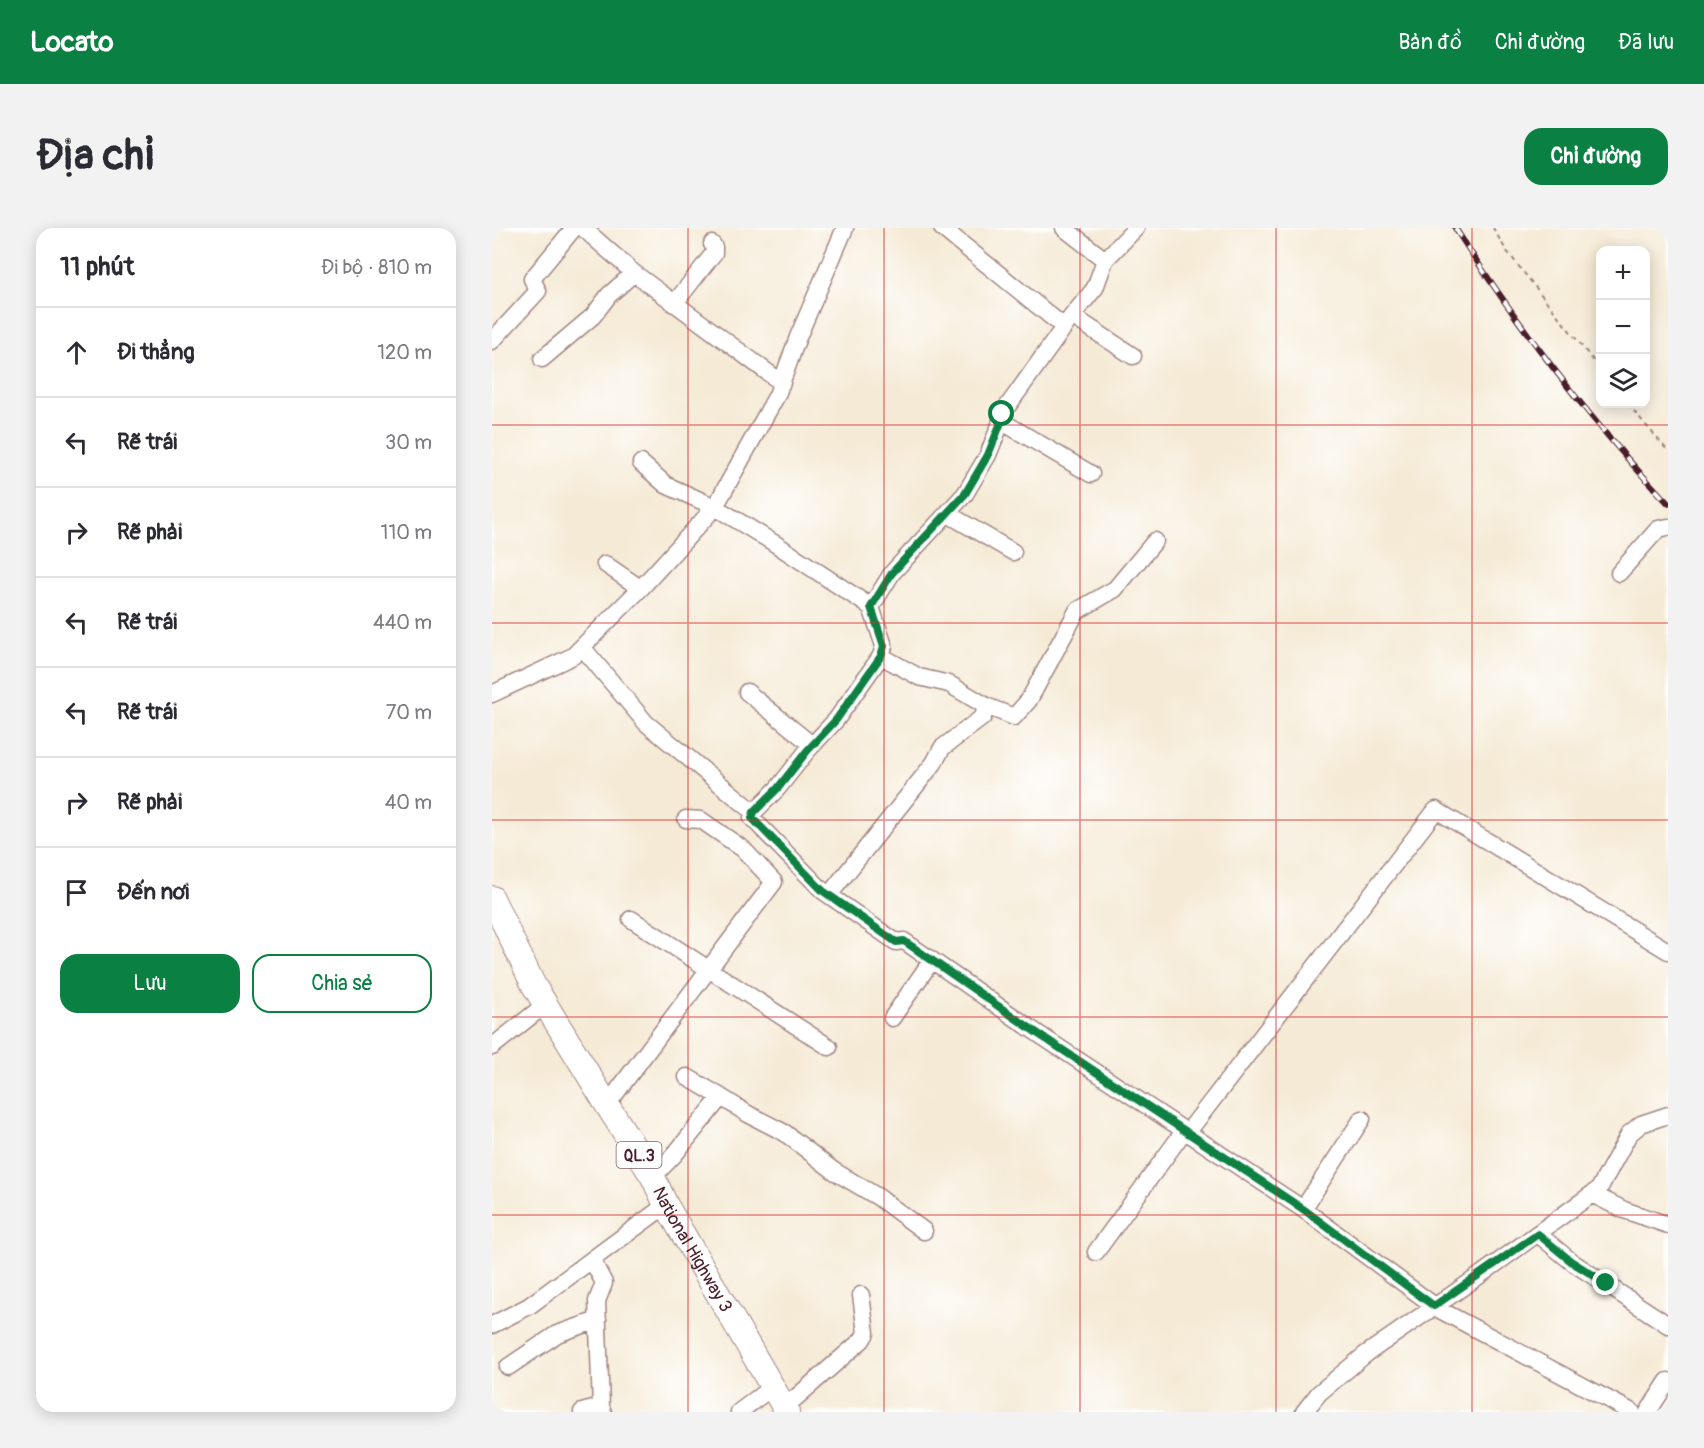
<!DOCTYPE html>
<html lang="vi">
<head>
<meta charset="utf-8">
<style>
  :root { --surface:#fff; --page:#f2f2f3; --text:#2b2b33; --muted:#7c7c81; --line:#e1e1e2; --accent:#0b8043 }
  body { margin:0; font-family:Pangolin,sans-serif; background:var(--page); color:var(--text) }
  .controls { position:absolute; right:18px; top:18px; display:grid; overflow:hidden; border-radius:12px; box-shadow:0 3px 15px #0003 }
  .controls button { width:54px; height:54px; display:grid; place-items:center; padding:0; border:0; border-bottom:2px solid var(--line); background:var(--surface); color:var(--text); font:30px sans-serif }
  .stop { position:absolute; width:18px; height:18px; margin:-14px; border:4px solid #0b8043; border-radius:50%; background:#fff }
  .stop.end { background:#0b8043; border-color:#fff; box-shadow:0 2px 6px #0008 }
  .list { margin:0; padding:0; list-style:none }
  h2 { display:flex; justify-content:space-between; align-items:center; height:78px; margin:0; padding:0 24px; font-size:26px }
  h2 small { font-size:20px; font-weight:400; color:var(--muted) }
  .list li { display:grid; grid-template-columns:39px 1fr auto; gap:18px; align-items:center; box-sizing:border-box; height:90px; padding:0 24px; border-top:2px solid var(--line) }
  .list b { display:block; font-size:22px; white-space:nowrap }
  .list em { font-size:20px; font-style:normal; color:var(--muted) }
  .actions { display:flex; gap:12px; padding:18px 24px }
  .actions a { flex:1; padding:14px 0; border:2px solid var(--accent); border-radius:18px; text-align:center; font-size:21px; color:var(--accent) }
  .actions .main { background:var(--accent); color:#fff }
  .icon { flex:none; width:33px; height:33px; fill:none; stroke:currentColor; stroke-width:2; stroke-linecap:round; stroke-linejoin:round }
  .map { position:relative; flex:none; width:1176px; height:1184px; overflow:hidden; border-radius:18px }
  header { display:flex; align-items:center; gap:36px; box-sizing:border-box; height:84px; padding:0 30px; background:var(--accent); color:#fff }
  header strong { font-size:28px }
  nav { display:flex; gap:33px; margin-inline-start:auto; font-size:21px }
  .intro { display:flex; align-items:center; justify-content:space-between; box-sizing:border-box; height:144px; padding:0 36px }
  h1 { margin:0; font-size:42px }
  .button { padding:15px 27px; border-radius:18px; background:var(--accent); color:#fff; font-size:21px; font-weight:700 }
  main { display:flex; gap:36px; padding:0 36px }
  aside { flex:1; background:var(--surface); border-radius:18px; box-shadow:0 3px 15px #0003 }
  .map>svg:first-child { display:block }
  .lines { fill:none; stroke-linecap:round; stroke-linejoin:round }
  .minor-casing { stroke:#a08480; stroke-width:19 }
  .highway-casing { stroke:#a08480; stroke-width:26 }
  .path { stroke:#a08480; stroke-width:2; stroke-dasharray:4.5 4.5; stroke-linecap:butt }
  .minor { stroke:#fff; stroke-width:16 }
  .highway { stroke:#fff; stroke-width:24 }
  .rail-casing { stroke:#4a1f2b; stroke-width:6 }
  .rail { stroke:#fff; stroke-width:4; stroke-dasharray:11; stroke-linecap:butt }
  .route { stroke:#0b8043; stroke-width:8 }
  .grid { fill:none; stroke:#d62828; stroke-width:1.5; stroke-opacity:0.55 }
  .labels { text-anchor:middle; stroke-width:4.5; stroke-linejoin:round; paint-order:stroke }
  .shield { fill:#fff; stroke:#80626b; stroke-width:1.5 }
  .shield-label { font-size:16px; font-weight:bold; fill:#4a1f2b }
  .street-label { font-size:18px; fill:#4a1f2b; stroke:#fff }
</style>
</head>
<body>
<header>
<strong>Locato</strong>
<nav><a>Bản đồ</a><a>Chỉ đường</a><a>Đã lưu</a></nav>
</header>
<div class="intro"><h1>Địa chỉ</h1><a class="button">Chỉ đường</a></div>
<main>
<aside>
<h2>11 phút<small>Đi bộ · 810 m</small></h2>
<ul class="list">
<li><svg class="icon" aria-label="ahead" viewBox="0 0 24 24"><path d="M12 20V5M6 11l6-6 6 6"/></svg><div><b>Đi thẳng</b></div><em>120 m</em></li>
<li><svg class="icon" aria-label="left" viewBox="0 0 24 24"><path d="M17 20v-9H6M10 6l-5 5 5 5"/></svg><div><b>Rẽ trái</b></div><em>30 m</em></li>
<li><svg class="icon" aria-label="right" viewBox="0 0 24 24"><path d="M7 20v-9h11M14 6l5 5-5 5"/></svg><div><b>Rẽ phải</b></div><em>110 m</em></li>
<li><svg class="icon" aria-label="left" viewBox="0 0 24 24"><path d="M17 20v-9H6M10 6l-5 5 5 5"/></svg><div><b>Rẽ trái</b></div><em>440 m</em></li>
<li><svg class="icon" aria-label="left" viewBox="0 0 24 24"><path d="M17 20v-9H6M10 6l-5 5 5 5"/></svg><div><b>Rẽ trái</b></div><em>70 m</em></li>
<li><svg class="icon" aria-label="right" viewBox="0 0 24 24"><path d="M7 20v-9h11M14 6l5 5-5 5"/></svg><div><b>Rẽ phải</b></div><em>40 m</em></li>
<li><svg class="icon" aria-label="arrive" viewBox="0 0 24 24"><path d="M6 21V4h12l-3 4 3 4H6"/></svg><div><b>Đến nơi</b></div></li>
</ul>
<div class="actions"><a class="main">Lưu</a><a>Chia sẻ</a></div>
</aside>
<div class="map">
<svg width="1176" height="1184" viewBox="0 0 1176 1184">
  <rect width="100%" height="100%" fill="#fff"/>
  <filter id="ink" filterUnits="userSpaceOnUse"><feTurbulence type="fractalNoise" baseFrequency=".0167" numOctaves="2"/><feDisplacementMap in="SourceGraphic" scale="12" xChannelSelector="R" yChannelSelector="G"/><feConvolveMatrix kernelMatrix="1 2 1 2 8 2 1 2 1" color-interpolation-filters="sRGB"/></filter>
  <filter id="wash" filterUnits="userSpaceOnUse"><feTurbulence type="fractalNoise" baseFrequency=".008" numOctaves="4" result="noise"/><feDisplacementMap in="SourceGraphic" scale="24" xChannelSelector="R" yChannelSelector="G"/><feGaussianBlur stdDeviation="1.35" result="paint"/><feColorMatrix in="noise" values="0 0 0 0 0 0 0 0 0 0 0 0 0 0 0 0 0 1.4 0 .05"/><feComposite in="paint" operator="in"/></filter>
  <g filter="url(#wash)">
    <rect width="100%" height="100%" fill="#f5ead5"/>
  </g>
  <g filter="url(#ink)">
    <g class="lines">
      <g class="minor-casing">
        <path id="minor" d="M 91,0 L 142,45
          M 450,0 L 572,99
          M 572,0 L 613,32
          M 182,76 L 222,25 L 222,19 L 220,16
          M 580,88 L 641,128
          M 0,113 L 46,63 L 40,51 L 82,0
          M 50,131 L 101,88 L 117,67 L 142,45 L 290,155
          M 509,193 L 599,246
          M 149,235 L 174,257 L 223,279 L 282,315 L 379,379 L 392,418 L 389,428 L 344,492 L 315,523 L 286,560 L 262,584 L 260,590 L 331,663 L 404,714 L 412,713 L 548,807 L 811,981 L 948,1082 L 1140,1184
          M 456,286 L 521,324
          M 113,336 L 148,360
          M 1127,345 L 1166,301 L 1176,299
          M 379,379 L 400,345 L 473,266 L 496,227 L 508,197 L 510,186 L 580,88 L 603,60 L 613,32 L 644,0
          M 90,419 L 154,495 L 262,584
          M 255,464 L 320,517
          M 0,466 L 81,428 L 149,360 L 223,279 L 285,167 L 306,109 L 353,0
          M 494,478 L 522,489 L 537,472 L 585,383 L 623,361 L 663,313
          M 337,667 L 442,535 L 450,520 L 491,489 L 494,478 L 457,456 L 427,449 L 389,428
          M 139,691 L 337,819
          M 400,790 L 440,732
          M 0,819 L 54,776
          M 195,849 L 229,869
          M 115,877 L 282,654 L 251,621 L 209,592 L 194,591
          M 695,905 L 944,582 L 1176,723
          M 161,949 L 183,926 L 229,869 L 256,886 L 293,905 L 342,943 L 386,969 L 432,1003
          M 1100,966 L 1132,982 L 1176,997
          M 811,981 L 870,891
          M 1046,1006 L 1080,1034 L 1176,1097
          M 604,1024 L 692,903
          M 100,1032 L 112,1055 L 105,1073 L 109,1179 L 111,1184
          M 0,1097 L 37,1078 L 174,977
          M 16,1139 L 65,1106 L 106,1092
          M 292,1180 L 370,1112 L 374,1105 L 369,1067
          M 90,1184 L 109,1179
          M 247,1184 L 280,1159
          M 812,1184 L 827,1165 L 874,1126 L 984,1050 L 1107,961 L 1137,906 L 1149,896 L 1176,887
          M 1156,1184 L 1176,1153"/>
      </g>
      <g class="highway-casing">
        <g id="highway">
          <path id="s1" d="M 0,670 L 41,756 L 115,877 L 161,949 L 174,977 L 295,1184"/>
        </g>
      </g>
      <path class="path" d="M 1001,0 L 1014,22 L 1108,141
        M 1172,0 L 1176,5
        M 1136,176 L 1176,223"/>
      <use href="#minor" class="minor"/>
      <use href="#highway" class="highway"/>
      <g class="rail-casing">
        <path id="rail" d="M 963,0 C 1025,96 1097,192 1176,275"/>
      </g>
      <use href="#rail" class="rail"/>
    </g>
  </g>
  <g class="lines" filter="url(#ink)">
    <path class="route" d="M 510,186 L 508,197 L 496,227 L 473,266 L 400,345 L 379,379 L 392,418 L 389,428 L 344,492 L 315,523 L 286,560 L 262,584 L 260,590 L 331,663 L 404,714 L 412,713 L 548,807 L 811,981 L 942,1078 L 1046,1006 L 1080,1034 L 1114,1055"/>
  </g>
  <path class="grid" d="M 196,0 L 196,1184M 392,0 L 392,1184M 588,0 L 588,1184M 784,0 L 784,1184M 980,0 L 980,1184M 0,197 L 1176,197M 0,395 L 1176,395M 0,592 L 1176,592M 0,789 L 1176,789M 0,987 L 1176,987"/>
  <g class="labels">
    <rect class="shield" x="124.5" y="914" width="45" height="26" rx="4.5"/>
    <g class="shield-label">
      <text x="147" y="933">QL.3</text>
    </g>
    <g class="street-label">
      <text dy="6" stroke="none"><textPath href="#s1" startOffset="405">National Highway 3</textPath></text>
    </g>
  </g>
</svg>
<div class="controls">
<button>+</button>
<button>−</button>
<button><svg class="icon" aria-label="layers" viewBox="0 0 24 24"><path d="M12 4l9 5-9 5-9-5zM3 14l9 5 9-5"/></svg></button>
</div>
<div class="stop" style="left:510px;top:186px"></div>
<div class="stop end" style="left:1114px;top:1055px"></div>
</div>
</main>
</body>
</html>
